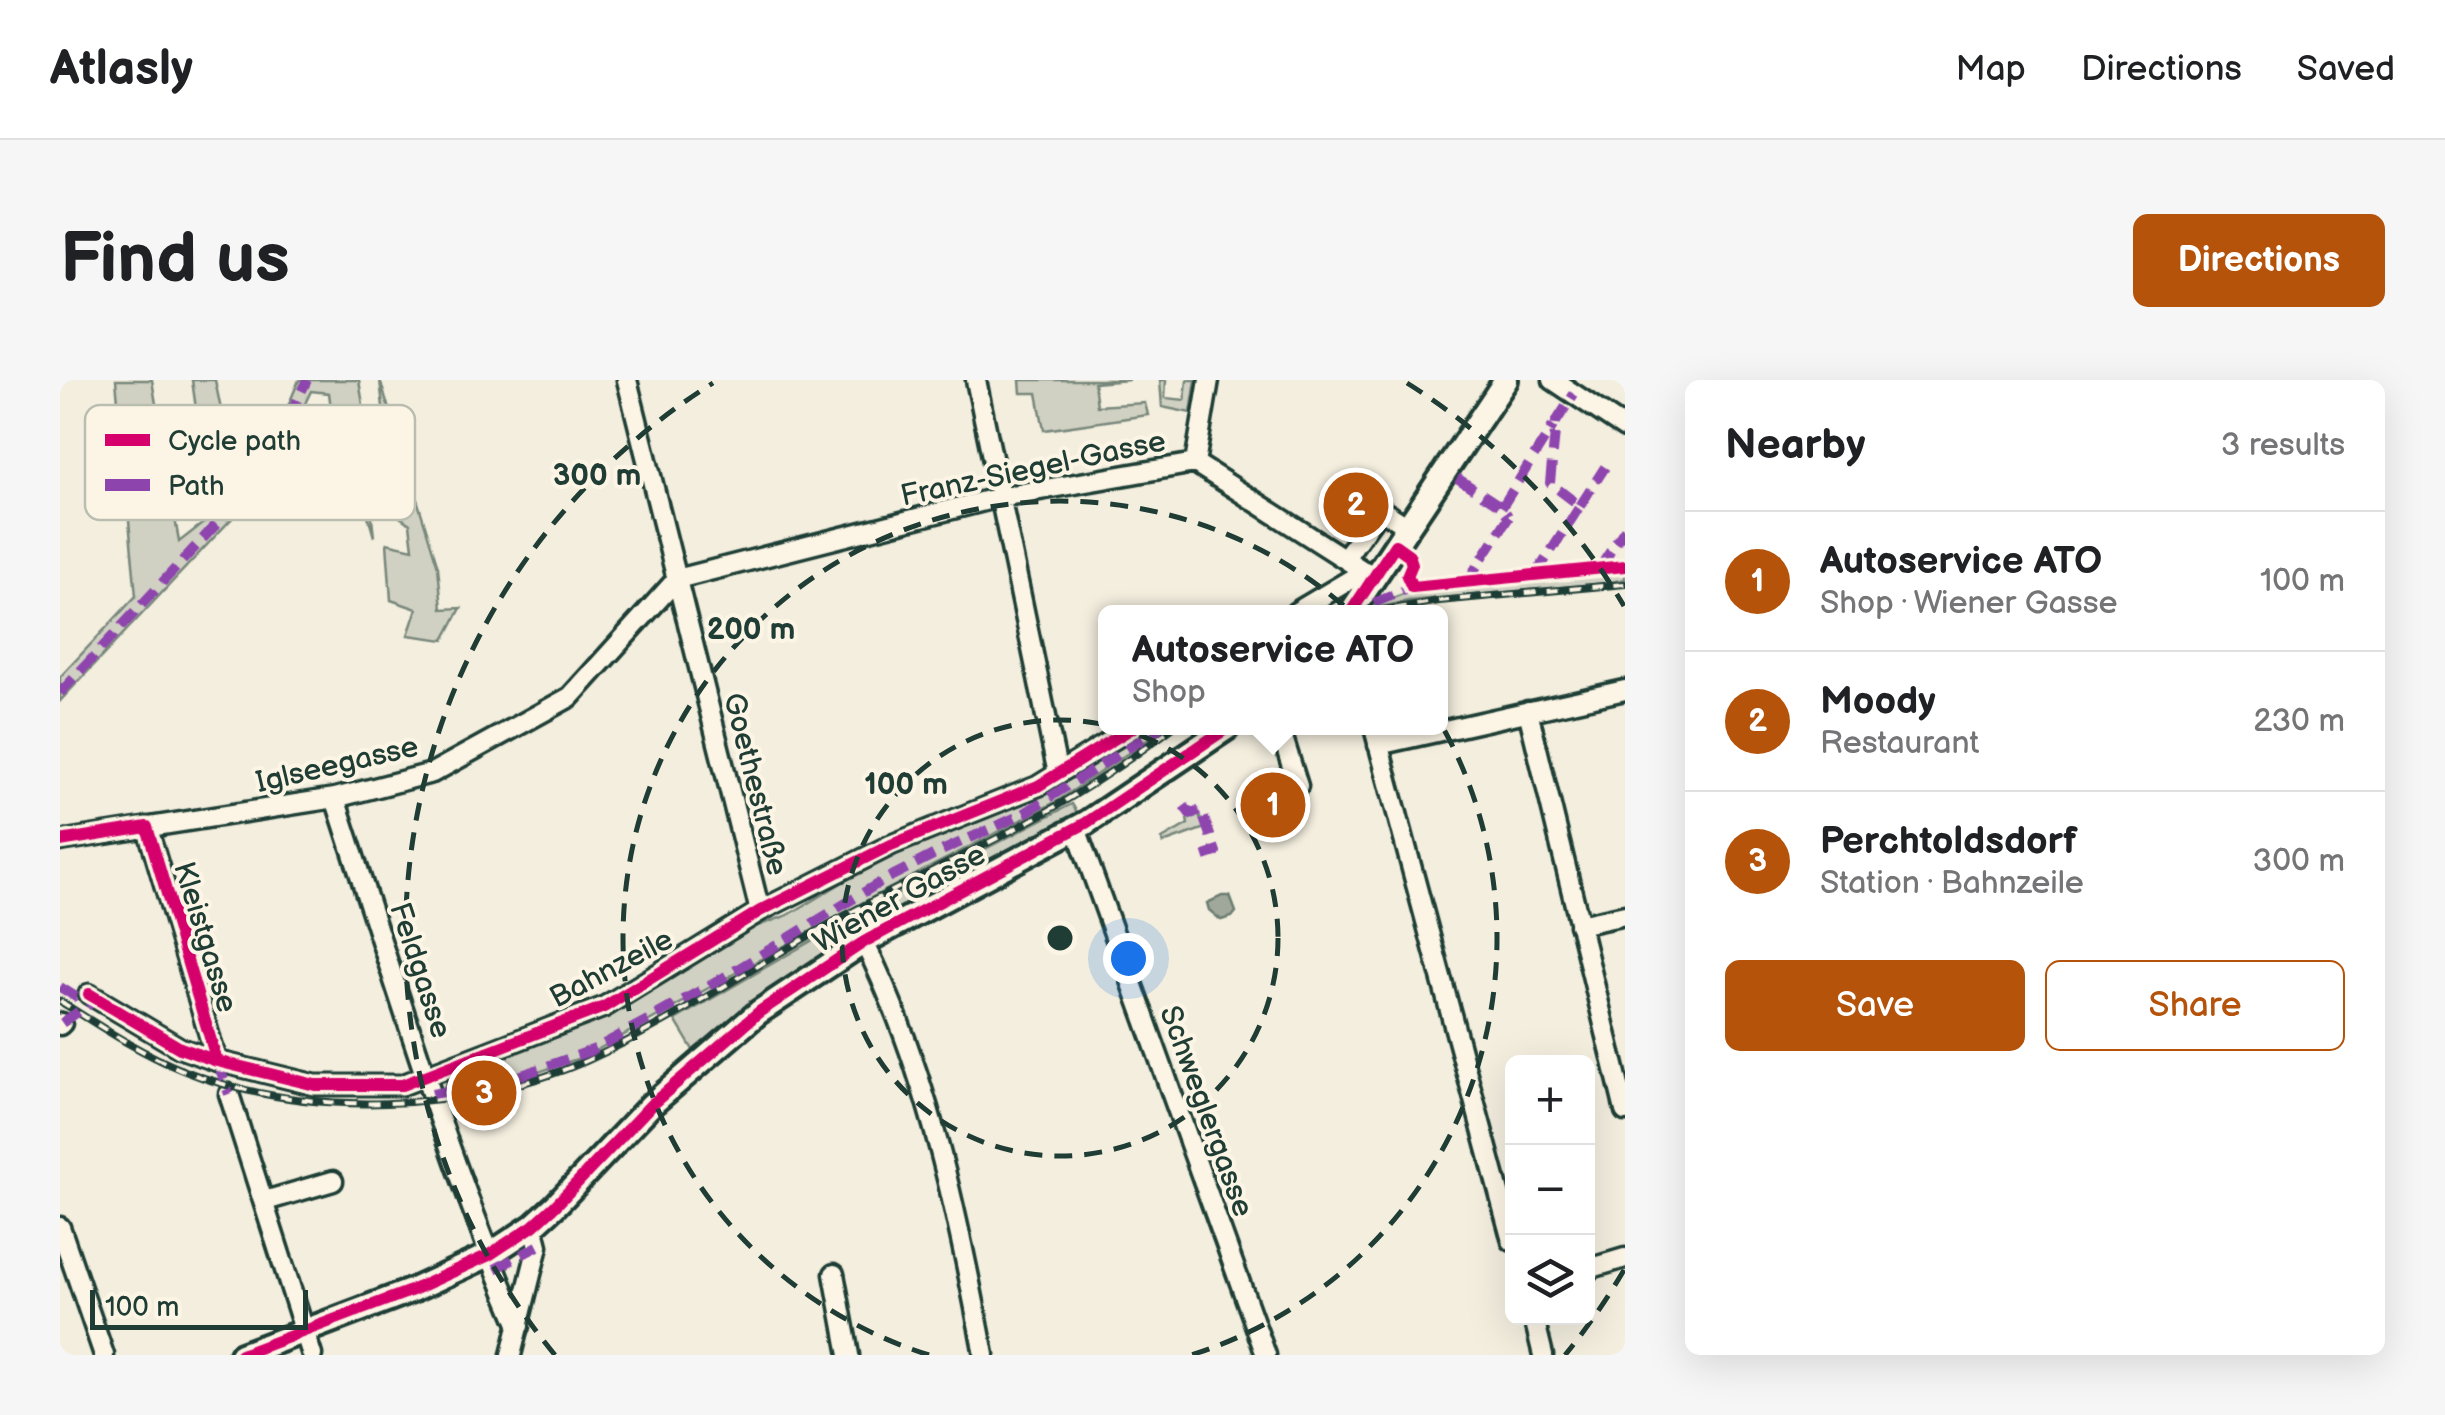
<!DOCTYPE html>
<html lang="en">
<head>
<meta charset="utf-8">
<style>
  :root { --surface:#fff; --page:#f6f6f6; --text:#202124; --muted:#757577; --line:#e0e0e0; --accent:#b45309 }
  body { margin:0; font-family:"Balsamiq Sans",sans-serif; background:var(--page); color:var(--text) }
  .controls { position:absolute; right:30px; bottom:30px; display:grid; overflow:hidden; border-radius:15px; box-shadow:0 10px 40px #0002 }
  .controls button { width:90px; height:90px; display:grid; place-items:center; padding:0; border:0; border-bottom:2px solid var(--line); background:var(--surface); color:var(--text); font:50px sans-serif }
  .scale { position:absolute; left:30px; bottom:25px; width:218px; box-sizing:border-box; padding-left:10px; border:5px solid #1f3d34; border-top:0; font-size:28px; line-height:35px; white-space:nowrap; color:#1f3d34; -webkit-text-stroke:8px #fcf5e5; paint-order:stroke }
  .you { position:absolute; left:1068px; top:578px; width:35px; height:35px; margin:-25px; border:8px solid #fff; border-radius:50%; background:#1a73e8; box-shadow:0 0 0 15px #1a73e833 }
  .badge { display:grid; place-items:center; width:65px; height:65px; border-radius:50%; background:var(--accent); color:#fff; font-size:32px; font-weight:700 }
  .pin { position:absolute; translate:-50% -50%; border:5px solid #fff; box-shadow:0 2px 10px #0006 }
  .popup { position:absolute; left:1038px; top:225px; width:350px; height:130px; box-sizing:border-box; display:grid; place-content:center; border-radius:15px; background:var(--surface); filter:drop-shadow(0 2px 8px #0005); font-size:32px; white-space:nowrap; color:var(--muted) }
  .popup b { font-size:38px; color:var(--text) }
  .popup::after { content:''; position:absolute; left:50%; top:100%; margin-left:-20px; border:20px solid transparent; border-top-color:var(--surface) }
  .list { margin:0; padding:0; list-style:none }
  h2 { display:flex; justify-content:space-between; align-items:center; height:130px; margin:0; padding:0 40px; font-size:42px }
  h2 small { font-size:32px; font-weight:400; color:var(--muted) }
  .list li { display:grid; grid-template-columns:65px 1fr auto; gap:30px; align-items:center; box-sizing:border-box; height:140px; padding:0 40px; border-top:2px solid var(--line) }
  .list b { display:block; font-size:38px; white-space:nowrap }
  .list p { margin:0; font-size:32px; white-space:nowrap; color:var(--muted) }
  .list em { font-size:32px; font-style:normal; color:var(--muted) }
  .actions { display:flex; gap:20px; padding:30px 40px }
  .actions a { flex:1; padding:22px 0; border:2px solid var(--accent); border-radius:15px; text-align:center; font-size:35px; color:var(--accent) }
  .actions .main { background:var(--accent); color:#fff }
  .icon { flex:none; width:55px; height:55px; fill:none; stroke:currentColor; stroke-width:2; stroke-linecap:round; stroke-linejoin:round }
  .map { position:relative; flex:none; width:1565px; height:975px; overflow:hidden; border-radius:15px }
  header { display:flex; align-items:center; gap:60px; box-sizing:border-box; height:140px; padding:0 50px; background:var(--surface); border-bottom:2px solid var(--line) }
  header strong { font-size:48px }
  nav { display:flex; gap:55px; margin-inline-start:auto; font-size:35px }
  .intro { display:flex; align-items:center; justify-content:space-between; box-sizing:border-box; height:240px; padding:0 60px }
  h1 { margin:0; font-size:70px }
  .button { padding:25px 45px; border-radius:15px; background:var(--accent); color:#fff; font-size:35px; font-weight:700 }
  main { display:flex; gap:60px; padding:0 60px }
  aside { flex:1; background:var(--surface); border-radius:15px; box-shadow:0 10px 40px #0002 }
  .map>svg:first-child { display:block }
  .green { fill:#d0d1c2; stroke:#78877b; stroke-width:2.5 }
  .water { fill:#a0a89b; stroke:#6c7d72; stroke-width:2.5 }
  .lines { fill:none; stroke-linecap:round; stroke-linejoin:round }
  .minor-casing { stroke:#1f3d34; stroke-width:25 }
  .major-casing { stroke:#1f3d34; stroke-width:30 }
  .minor { stroke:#fcf5e5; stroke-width:18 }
  .major { stroke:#fcf5e5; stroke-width:22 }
  .rail-casing { stroke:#1f3d34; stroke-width:8 }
  .rail { stroke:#fcf5e5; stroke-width:4; stroke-dasharray:11; stroke-linecap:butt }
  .quiet { stroke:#8e44ad; stroke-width:10; stroke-dasharray:20 10; stroke-linecap:butt }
  .cycleway-casing { stroke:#fcf5e5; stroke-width:19 }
  .cycleway { stroke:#d6006c; stroke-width:12 }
  .ring { fill:none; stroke:#1f3d34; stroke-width:5; stroke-dasharray:18 12 }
  .labels { text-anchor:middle; stroke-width:8; stroke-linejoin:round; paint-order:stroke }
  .street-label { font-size:30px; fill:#1f3d34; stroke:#fcf5e5 }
  .key { fill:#fcf5e5; stroke:#babeb0; stroke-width:2.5 }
  .key-label { font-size:28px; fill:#1f3d34 }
  .centre { fill:#1f3d34; stroke:#fcf5e5; stroke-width:5 }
  .ring-label { font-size:30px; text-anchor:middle; font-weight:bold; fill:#1f3d34; stroke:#fcf5e5; stroke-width:8; stroke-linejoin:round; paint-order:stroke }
</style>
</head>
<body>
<header>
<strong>Atlasly</strong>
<nav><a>Map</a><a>Directions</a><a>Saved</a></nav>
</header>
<div class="intro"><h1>Find us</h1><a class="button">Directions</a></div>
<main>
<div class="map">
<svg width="1565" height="975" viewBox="0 0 1565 975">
  <rect width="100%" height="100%" fill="#f3eede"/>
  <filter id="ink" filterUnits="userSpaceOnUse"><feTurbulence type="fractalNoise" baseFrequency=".01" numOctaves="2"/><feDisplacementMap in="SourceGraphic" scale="20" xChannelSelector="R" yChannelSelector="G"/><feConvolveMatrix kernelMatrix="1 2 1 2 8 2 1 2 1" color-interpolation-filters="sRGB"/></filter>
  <g filter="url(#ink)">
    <path class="green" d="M 56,0 L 92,0 L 119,162 L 151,137 L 132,0 L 155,0 L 177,109 L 204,83 L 239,0 L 299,0 L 308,56 L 326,53 L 320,0 L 378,187 L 382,229 L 401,228 L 384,260 L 348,255 L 357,229 L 331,220 L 327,163 L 353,169 L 350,144 L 331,131 L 323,94 L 307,94 L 314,157 L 293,82 L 277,73 L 269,13 L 251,11 L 209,99 L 0,321 L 0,297 L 76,216 Z
      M 960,0 L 1069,0 L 1034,3 L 1037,26 L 1085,23 L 1088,35 L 984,50 L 977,13 L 961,13 Z
      M 1100,0 L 1106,0 L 1105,18 L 1125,20 L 1127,0 L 1136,0 L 1131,33 L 1102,27 Z
      M 1565,190 L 1565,199 L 1547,203 L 1348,221 L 1313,229 L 1315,225 L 1353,210 L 1480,202 Z
      M 1084,348 L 1105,348 L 999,420 L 807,520 L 526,676 L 425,710 L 384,715 L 383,709 L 389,698 L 500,653 L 595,609 L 684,551 L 728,535 L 823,478 L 992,406 Z
      M 1012,424 L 1018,434 C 955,472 888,503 823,539 C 755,577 693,622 633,670 L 615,640 L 784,542 Z
      M 1139,435 L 1145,448 L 1103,463 L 1102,459 L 1128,444 L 1127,439 Z"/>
    <path class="water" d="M 1162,516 L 1170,516 L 1176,532 L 1172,537 L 1161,540 L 1149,530 L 1147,523 Z"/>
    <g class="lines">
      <g class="minor-casing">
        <path id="minor" d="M 567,0 L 700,531
          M 916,0 L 998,394
          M 1493,0 L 1565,48
          M 1135,83 L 1149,0
          M 1285,178 L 1320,129 L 1348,147
          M 1236,232 L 1305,191
          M 1468,331 L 1565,731
          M 1220,348 L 1238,406
          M 1314,348 L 1452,861
          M 1318,365 L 1565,310
          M 275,418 C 333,595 386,775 459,946
          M 87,447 L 157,681
          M 1016,448 L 1206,975
          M 0,461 L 275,418 L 372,393 L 510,317 L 617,199 L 940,117 L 1135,83 L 1313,197
          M 1519,545 L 1565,535
          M 804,562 C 868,690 898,836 924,975
          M 29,614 L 120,668 L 157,681 L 255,705 L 342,705 L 544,627 L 700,531 L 831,465 L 978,406 L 1072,348
          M 0,645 L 2,643
          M 169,714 L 252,975
          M 205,821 L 273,801
          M 0,847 L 44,975
          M 1528,889 L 1565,878
          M 774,894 L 789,975
          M 1474,938 L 1483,975
          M 451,975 L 478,866 L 473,846"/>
      </g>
      <g class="major-casing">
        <path id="major" d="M 1291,232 L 1446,0
          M 181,975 L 353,910 L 429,875 L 473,846 L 495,826 L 591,725 L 699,632 L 804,562 L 1026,443 L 1167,348"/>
      </g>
      <use href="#minor" class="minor"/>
      <use href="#major" class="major"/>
      <g class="rail-casing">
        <path id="rail" d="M 1313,232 L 1379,221 L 1565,204
          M 0,621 C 41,647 80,673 125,691 C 245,739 408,732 526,681 C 611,643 695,585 777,540 C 846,502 918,470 986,432 C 1030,407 1072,378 1112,348"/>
      </g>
      <use href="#rail" class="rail"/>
      <path class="quiet" d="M 1397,98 L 1442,127 L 1448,136
        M 1520,126 L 1545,87
        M 1442,127 L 1493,46
        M 1544,189 L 1544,181 L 1565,149
        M 1481,197 L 1480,188 L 1520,126 L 1490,103 L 1496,42 L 1514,14
        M 1406,203 L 1449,137
        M 1314,223 L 1352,207
        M 0,313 L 200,97 L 247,0
        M 1124,426 L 1130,434 L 1141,430 L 1156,472 L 1144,476
        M 0,607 L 16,617 L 35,620
        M 2,643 L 35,620
        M 157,681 L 169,714
        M 372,714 L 448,700 L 535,669 L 656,602 L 824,500 L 879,472 L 963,434 L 1100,348
        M 435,889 L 478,866"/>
      <g class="cycleway-casing">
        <path id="cycleway" d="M 1291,232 L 1335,165 L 1349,175 L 1352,184 L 1347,196 L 1352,207 L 1565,186
          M 0,461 L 87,447 L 157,681
          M 29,614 L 120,668 L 157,681 L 255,705 L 342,705 L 544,627 L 700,531 L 831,465 L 978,406 L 1072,348
          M 181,975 L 353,910 L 429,875 L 473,846 L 495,826 L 591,725 L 699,632 L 804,562 L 1026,443 L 1167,348"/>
      </g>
      <use href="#cycleway" class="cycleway"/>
    </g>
  </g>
  <g class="ring">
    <circle cx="1000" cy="558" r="218"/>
    <path d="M869 975A437 437 0 1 1 1131 975"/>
    <path d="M1564 890A655 655 0 0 1 1505 975M495 975A655 655 0 0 1 653 3M1347 3A655 655 0 0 1 1564 226"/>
  </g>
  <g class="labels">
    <g class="street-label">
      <text transform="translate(973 88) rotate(-12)" y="10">Franz-Siegel-Gasse</text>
      <text transform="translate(277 384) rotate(-13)" y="10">Iglseegasse</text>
      <text transform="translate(696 404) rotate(76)" y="10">Goethestraße</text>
      <text transform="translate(839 518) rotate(-29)" y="10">Wiener Gasse</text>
      <text transform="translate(146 557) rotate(73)" y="10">Kleistgasse</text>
      <text transform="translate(551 588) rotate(-28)" y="10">Bahnzeile</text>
      <text transform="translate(361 590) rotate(72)" y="10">Feldgasse</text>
      <text transform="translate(1147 731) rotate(70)" y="10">Schweglergasse</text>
    </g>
  </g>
  <rect x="25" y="25" width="330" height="115" rx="15" class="key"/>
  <rect x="45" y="54" width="45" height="12" fill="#d6006c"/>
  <rect x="45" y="99" width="45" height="12" fill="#8e44ad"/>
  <g class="key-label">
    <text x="108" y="70">Cycle path</text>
    <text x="108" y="115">Path</text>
  </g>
  <circle cx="1000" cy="558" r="15" class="centre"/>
  <g class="ring-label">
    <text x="537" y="105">300 m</text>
    <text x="691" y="259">200 m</text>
    <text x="846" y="414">100 m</text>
  </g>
</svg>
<div class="controls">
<button>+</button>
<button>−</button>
<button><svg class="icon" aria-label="layers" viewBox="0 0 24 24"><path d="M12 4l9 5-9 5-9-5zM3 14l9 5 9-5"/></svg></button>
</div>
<div class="scale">100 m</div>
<div class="you"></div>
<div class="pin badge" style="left:1213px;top:425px">1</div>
<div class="popup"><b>Autoservice ATO</b>Shop</div>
<div class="pin badge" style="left:1296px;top:125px">2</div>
<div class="pin badge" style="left:424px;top:713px">3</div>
</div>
<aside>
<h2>Nearby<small>3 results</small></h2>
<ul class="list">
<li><span class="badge">1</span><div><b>Autoservice ATO</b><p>Shop · Wiener Gasse</p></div><em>100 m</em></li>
<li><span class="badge">2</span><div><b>Moody</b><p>Restaurant</p></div><em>230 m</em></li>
<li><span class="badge">3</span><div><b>Perchtoldsdorf</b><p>Station · Bahnzeile</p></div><em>300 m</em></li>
</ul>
<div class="actions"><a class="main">Save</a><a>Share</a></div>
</aside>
</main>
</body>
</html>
